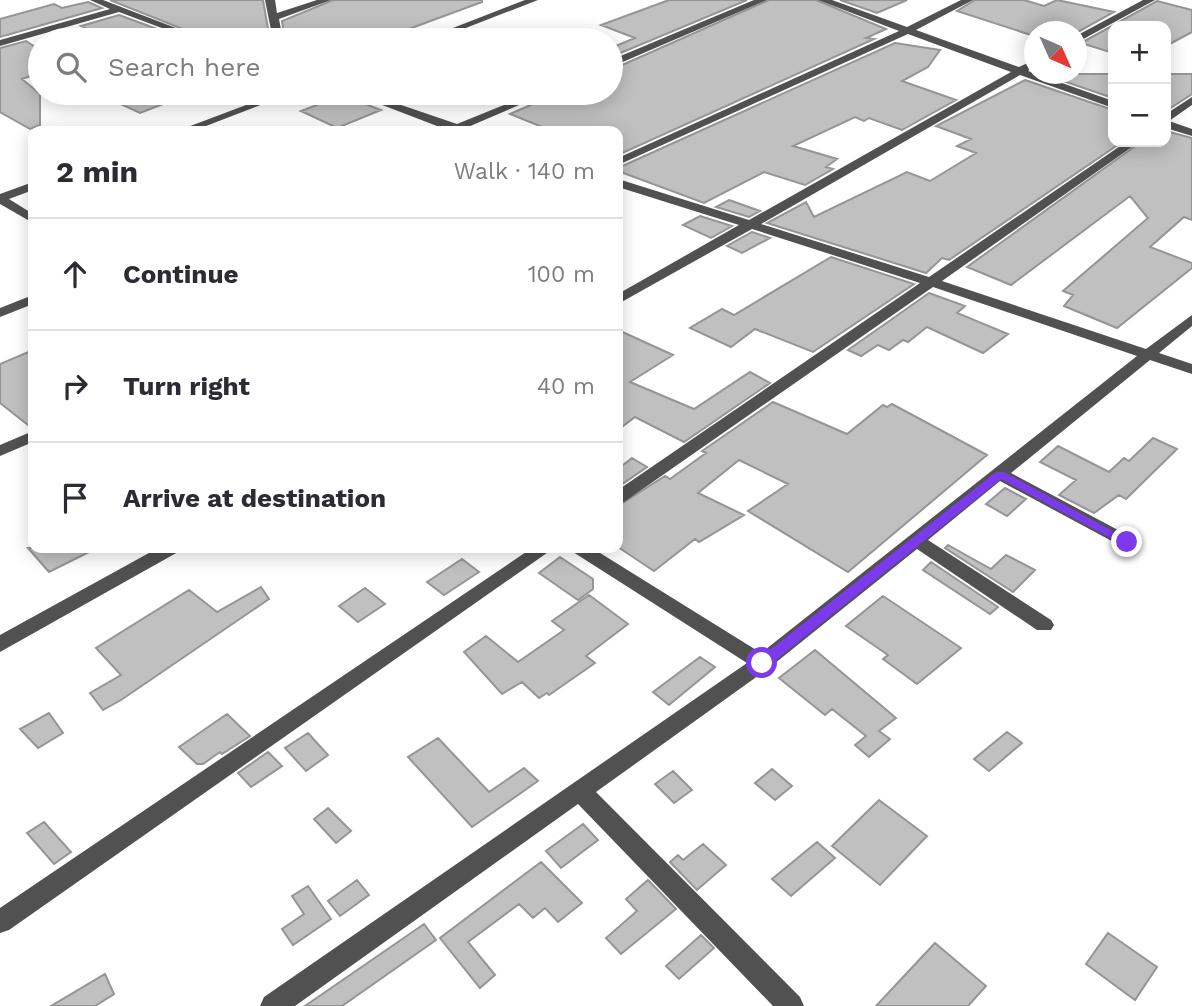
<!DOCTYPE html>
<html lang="en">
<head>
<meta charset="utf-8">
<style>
  :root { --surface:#fff; --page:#f7f7f7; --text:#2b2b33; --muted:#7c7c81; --line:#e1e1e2 }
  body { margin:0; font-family:"Work Sans",sans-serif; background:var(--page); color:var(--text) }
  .controls { position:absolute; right:21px; top:21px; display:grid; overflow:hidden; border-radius:14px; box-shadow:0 4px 18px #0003 }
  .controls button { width:63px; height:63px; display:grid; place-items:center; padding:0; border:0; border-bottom:2px solid var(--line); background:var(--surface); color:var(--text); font:35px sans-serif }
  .compass { position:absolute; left:1024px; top:21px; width:63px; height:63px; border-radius:50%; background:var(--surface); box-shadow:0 4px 18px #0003; rotate:135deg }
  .stop { position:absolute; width:21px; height:21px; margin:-16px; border:5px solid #7c3aed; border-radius:50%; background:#fff }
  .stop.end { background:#7c3aed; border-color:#fff; box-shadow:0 2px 7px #0008 }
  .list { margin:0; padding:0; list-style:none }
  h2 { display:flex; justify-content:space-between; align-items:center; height:91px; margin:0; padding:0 28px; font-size:30px }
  h2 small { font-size:23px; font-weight:400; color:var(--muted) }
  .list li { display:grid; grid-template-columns:46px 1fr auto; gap:21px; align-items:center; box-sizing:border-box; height:112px; padding:0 28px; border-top:2px solid var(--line) }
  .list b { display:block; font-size:26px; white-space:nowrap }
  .list em { font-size:23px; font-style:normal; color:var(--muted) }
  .icon { flex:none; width:38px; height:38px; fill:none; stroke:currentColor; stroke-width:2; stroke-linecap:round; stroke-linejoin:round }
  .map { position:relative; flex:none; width:1192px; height:1006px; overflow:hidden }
  .search { position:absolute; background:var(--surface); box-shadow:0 4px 18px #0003; left:28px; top:28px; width:595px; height:77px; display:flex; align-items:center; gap:18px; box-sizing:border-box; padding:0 24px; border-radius:38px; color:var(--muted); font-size:26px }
  .panel { position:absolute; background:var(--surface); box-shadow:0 4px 18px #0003; left:28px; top:126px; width:595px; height:427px; border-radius:14px }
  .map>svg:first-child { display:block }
  .building { fill:#c0c0c0; stroke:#959595; stroke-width:2 }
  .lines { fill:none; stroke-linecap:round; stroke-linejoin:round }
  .minor { fill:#515151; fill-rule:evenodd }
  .route { fill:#7c3aed }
</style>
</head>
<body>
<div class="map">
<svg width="1192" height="1006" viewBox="0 0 1192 1006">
  <rect width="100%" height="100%" fill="#fff"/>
  <path class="building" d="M 110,0 L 263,0 L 270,40 L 210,40 Z
    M 333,0 L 482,0 L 482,2 L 379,40 L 285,40 L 282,21 Z
    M 669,0 L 747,0 L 611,57 L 611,48 L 635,38 L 601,25 Z
    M 769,0 L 816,0 L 886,29 L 866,38 L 874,39 L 618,155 L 618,131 L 595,127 L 586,131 L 552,131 L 510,114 L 558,93 L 611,93 L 611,70 Z
    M 840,0 L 907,0 L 877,13 Z
    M 975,0 L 1024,0 L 1044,6 L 1057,0 L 1114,12 L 1076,33 L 1034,30 L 1034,36 L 957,11 Z
    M 1157,1 L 1192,10 L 1192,32 L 1166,46 L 1166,26 L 1113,26 L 1113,53 L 1081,43 Z
    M 88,2 L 102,8 L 0,37 L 0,19 L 54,4 L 62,8 Z
    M 119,15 L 187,40 L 143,40 L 142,34 L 111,40 L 81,26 Z
    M 26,41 L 40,50 L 40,73 L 22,79 L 40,94 L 40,125 L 30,129 L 0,112 L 0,48 Z
    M 895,43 L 940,50 L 928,67 L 902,81 L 956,100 L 902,130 L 869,118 L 864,121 L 855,117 L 793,146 L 837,159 L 826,167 L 833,169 L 805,185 L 764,172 L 704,203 L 618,171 L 618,168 Z
    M 1043,74 L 1113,74 L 1113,98 Z
    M 1166,74 L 1192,74 L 1192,94 L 1166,111 Z
    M 1025,80 L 1113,110 L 1113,142 L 1122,142 L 949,260 L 942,258 L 926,273 L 767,223 L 806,202 L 814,217 L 907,172 L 930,181 L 976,153 L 957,146 L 971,139 L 936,126 Z
    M 139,93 L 189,93 L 189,94 L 140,113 L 114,101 Z
    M 342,95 L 381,110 L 337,128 L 301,111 Z
    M 1166,131 L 1192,138 L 1192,220 L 1184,217 L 1150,247 L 1192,263 L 1192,268 L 1117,328 L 1064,306 L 1073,295 L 1063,291 L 1148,218 L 1130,196 L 1011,285 L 967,267 L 1141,142 L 1166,142 Z
    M 729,200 L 760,211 L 749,217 L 716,207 Z
    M 700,216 L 732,226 L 711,238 L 683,225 Z
    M 752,232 L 770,238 L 742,253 L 727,246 Z
    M 831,257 L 914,284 L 813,352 L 755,329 L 731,347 L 690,328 L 722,309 L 734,315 Z
    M 929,293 L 965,306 L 957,313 L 1008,334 L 983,353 L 927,327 L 908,342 L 903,340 L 889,350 L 878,345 L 861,356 L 848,350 Z
    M 618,330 L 673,355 L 630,382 L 694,409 L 750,372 L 770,383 L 684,442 L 635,417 L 618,430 Z
    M 33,350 L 33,429 L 0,403 L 0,364 Z
    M 773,402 L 847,434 L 883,405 L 887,407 L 892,404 L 987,455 L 848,572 L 748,511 L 788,484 L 739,460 L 698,493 L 744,515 L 699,542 L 695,539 L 654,571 L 618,547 L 618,506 L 665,476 L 670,479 L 706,453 L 702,451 Z
    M 1153,438 L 1177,449 L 1126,499 L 1119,495 L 1094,513 L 1059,495 L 1076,480 L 1040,462 L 1058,446 L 1109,472 L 1124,458 L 1129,461 Z
    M 632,458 L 647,467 L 618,487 L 618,469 Z
    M 1005,488 L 1026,499 L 1007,516 L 986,504 Z
    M 948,545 L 991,569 L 1006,555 L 1035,570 L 1013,592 L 945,548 Z
    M 28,548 L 97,548 L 49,572 Z
    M 560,557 L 593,579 L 593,589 L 578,600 L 539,573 Z
    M 462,559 L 479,572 L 444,595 L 427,582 Z
    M 931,562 L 998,607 L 990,614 L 923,570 Z
    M 261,587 L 269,599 L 121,700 L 103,710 L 90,693 L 121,675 L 96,648 L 189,590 L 217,612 Z
    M 365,588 L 385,604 L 358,622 L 339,606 Z
    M 589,595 L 628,624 L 586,656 L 595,663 L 549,695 L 547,693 L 539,698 L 522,682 L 502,694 L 464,652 L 486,636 L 518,662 L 564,630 L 552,621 Z
    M 883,596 L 961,648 L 917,684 L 883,659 L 888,655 L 846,626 Z
    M 815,650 L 896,718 L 879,731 L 890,739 L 869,757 L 855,745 L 866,736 L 832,709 L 825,715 L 779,678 Z
    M 700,657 L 715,667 L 669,705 L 653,692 Z
    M 49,713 L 63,733 L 38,748 L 20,729 Z
    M 227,714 L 250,736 L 222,754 L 220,752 L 203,764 L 197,764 L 179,747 Z
    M 1007,732 L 1022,743 L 989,771 L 974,759 Z
    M 308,733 L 328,755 L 306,771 L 285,748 Z
    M 438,738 L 489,792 L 524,768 L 538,781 L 472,827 L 408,757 Z
    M 268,752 L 282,766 L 251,787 L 238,773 Z
    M 772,769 L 792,786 L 775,800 L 755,783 Z
    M 673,771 L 692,790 L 674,803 L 655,784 Z
    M 879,800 L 927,836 L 880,885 L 832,846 Z
    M 328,808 L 351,831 L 336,843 L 314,819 Z
    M 44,822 L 71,852 L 54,864 L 27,833 Z
    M 583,824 L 598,840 L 561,868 L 546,851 Z
    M 817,842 L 835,858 L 791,896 L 772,879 Z
    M 703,844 L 726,865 L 697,890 L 670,862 L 678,855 L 683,860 Z
    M 541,862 L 582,903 L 558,922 L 545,908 L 533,918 L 519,904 L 468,942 L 495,975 L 480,988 L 440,938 Z
    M 357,880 L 369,895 L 340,916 L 328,901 Z
    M 648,880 L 676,909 L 621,954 L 606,938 L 637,911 L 626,899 Z
    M 308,886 L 331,919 L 293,945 L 282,929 L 304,914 L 292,896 Z
    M 424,924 L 436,940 L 342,1006 L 305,1006 Z
    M 1108,933 L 1157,967 L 1135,1000 L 1086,964 Z
    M 701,935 L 714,948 L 679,979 L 666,966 Z
    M 935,943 L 986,986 L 968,1006 L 876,1006 Z
    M 105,974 L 114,994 L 95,1006 L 51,1006 Z"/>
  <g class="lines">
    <path class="minor" d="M 90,0 L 103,0 L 207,40 L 194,40 L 119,12 L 0,46 L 0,40 L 110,9 Z
      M 265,0 L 275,0 L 277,13 L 317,0 L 331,0 L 279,19 L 283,40 L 273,40 Z
      M 525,0 L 538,0 L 435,40 L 422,40 Z
      M 754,0 L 767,0 L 611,67 L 611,60 Z
      M 818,0 L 832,0 L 907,27 L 961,0 L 973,0 L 916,30 L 1019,67 L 1034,60 L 1034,67 L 1028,71 L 1113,101 L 1113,108 L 1020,75 L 761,224 L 929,277 L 1126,142 L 1139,142 L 942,281 L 1146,349 L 1192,315 L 1192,326 L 1159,353 L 1192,364 L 1192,374 L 1150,360 L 1011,473 L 1133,538 L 1136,542 L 1133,546 L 1121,546 L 1000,481 L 928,540 L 1051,620 L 1054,625 L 1051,630 L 1037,630 L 917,549 L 769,668 L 596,792 L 800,997 L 804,1006 L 773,1006 L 578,804 L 295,1006 L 260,1006 L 264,997 L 747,663 L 573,552 L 570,548 L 592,548 L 761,653 L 1137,356 L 933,287 L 624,502 L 618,504 L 618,490 L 920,283 L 752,229 L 618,304 L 618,294 L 739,225 L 618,187 L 618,179 L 749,220 L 1011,72 L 908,34 L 618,165 L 618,158 L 899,31 Z
      M 1143,0 L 1155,0 L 1076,43 L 1076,36 Z
      M 278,93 L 292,93 L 193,131 L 177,131 Z
      M 351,93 L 366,93 L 457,124 L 533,93 L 547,93 L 468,127 L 473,131 L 450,131 Z
      M 1192,97 L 1192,105 L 1169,121 L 1192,129 L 1192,136 L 1166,128 L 1166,114 Z
      M 33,182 L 33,190 L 9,199 L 33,214 L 33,223 L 0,204 L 0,194 Z
      M 33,295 L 33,304 L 0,317 L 0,308 Z
      M 33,431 L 33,442 L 0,456 L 0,445 Z
      M 158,548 L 181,548 L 178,552 L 0,652 L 0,635 Z
      M 532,548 L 554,548 L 9,930 L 0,933 L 0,908 Z"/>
  </g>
  <path class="route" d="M 996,472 L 1004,472 L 1133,542 L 1123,545 L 1001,479 L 767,667 L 757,667 L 757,660 Z"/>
</svg>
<div class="controls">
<button>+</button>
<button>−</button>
</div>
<svg class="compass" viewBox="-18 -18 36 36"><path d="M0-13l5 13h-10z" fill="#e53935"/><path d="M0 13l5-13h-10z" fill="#7c7c81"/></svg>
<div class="stop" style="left:762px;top:663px"></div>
<div class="stop end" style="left:1127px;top:542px"></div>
<div class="search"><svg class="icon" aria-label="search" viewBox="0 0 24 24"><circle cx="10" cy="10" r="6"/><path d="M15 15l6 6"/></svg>Search here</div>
<section class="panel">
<h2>2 min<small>Walk · 140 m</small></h2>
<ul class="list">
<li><svg class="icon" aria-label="ahead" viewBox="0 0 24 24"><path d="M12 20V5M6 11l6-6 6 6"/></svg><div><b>Continue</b></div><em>100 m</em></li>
<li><svg class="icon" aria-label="right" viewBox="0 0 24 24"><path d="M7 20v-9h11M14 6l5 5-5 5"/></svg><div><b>Turn right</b></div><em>40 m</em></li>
<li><svg class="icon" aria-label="arrive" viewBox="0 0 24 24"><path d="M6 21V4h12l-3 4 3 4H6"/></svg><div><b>Arrive at destination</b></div></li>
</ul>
</section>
</div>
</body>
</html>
